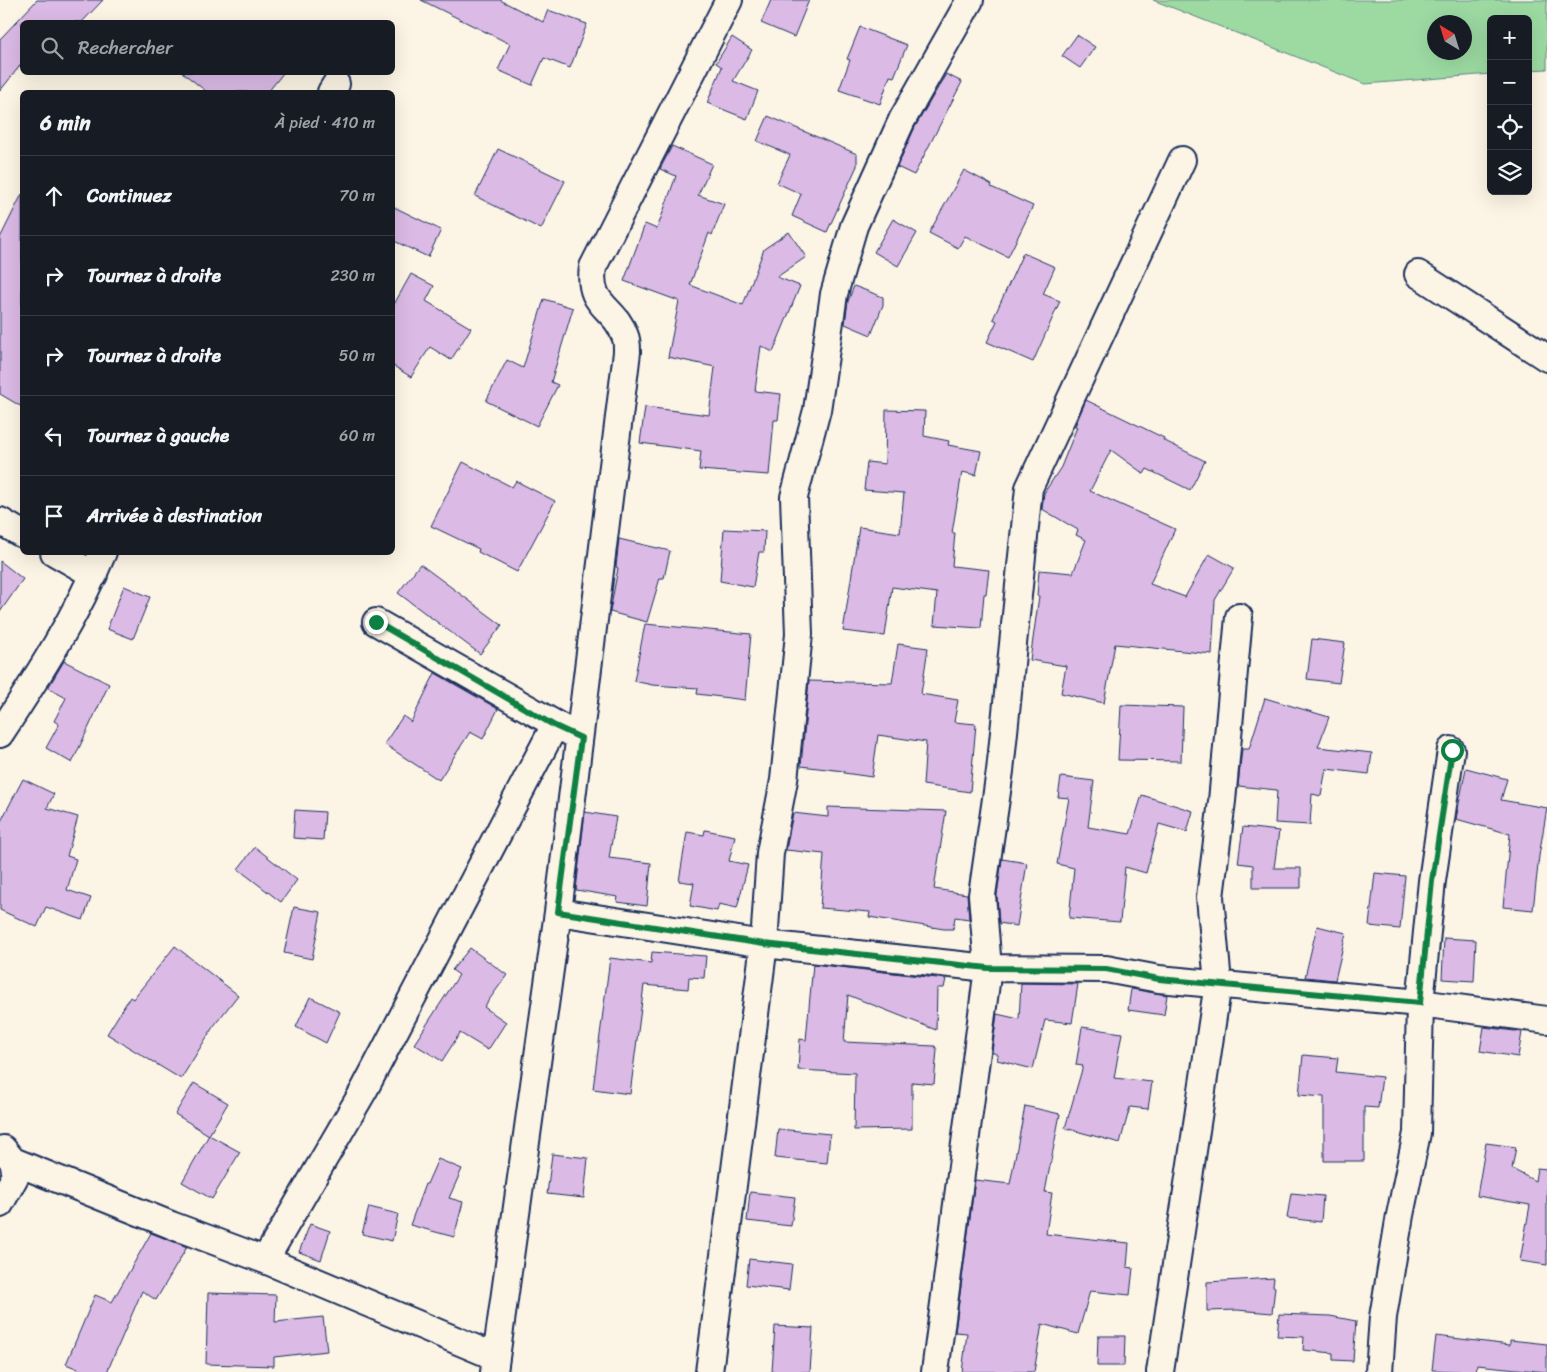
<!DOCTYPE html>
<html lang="fr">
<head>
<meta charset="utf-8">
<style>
  :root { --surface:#171b24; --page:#20242c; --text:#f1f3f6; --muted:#9ea1a6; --line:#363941 }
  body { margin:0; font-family:Sriracha,sans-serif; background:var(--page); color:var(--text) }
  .controls { position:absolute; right:15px; top:15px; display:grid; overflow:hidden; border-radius:8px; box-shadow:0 5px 20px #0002 }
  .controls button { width:45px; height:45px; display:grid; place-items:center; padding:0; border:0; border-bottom:1px solid var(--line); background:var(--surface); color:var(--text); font:25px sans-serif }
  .compass { position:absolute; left:1427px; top:15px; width:45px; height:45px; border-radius:50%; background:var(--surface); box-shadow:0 5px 20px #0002; rotate:322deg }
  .stop { position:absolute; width:15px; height:15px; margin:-11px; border:4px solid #0b8043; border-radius:50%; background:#fff }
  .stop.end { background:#0b8043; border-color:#fff; box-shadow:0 1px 5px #0008 }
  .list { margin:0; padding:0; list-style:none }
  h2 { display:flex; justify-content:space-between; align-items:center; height:65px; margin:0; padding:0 20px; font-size:21px }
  h2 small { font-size:16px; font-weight:400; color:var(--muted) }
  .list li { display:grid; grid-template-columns:32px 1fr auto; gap:15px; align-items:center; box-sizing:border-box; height:80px; padding:0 20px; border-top:1px solid var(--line) }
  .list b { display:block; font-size:19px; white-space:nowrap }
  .list em { font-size:16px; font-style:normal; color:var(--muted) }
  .icon { flex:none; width:28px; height:28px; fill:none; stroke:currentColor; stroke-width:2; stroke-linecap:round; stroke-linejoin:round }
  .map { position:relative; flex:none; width:1547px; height:1372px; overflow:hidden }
  .search { position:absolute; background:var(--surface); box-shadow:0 5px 20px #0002; left:20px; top:20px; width:375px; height:55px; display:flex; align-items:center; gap:12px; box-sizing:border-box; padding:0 18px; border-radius:8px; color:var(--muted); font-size:19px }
  .panel { position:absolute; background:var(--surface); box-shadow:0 5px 20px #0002; left:20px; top:90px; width:375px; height:465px; border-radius:8px }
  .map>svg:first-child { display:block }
  .green { fill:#9cdaa2; stroke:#5c8480; fill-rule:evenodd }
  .building { fill:#dbbae5; stroke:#1b2f5e }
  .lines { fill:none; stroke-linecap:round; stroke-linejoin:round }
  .minor-casing { stroke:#1b2f5e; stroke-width:30 }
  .minor { stroke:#fcf5e5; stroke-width:26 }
  .route { stroke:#0b8043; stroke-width:6 }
</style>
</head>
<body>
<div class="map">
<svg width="1547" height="1372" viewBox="0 0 1547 1372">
  <rect width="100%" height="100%" fill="#fcf5e5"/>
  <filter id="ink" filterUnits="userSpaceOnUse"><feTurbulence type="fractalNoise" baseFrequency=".02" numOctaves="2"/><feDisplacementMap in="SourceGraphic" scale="10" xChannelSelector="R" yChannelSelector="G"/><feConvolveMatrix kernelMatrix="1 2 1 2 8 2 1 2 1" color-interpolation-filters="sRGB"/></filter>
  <g filter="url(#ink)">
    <path class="green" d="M 1153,0 L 1547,0 L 1547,69 L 1528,70 L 1528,19 L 1491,19 L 1491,74 L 1365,84 ZM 1434,22 L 1464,22 L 1464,52 L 1434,52 Z"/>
    <path class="building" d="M 37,0 L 103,0 L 82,22 L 22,22 L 22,63 L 0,91 L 0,39 Z
      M 421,0 L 500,0 L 543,22 L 548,10 L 587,24 L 570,68 L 544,58 L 532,85 L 498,70 L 510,44 Z
      M 771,0 L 809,0 L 794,37 L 761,23 Z
      M 860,27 L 907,45 L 894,77 L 890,76 L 880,104 L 839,90 L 850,60 L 847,59 Z
      M 1077,35 L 1095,47 L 1080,68 L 1062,56 Z
      M 732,37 L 752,50 L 733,81 L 758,91 L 747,119 L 707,103 L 722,67 L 716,63 Z
      M 182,72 L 284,72 L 268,92 L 207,92 Z
      M 946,74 L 962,82 L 914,175 L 897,167 L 915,127 Z
      M 768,116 L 857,154 L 857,166 L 827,232 L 792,216 L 801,194 L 777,183 L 790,155 L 757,141 Z
      M 672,146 L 712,164 L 698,195 L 724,204 L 712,235 L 709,233 L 690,285 L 743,305 L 764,249 L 789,232 L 806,257 L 777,277 L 800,286 L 773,352 L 761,346 L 755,391 L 781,394 L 778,420 L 774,420 L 769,475 L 699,470 L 701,451 L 640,443 L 645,407 L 709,415 L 715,367 L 668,357 L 679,301 L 624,281 L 645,224 L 657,229 L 676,176 L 660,169 Z
      M 498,149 L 565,181 L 541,229 L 475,196 Z
      M 964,170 L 992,185 L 991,187 L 1033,206 L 1008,257 L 965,236 L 958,248 L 929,233 Z
      M 22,194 L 22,407 L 0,394 L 0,238 Z
      M 392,206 L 441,230 L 428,257 L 392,240 Z
      M 893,219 L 917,233 L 898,266 L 874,252 Z
      M 1023,253 L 1055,267 L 1043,294 L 1060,301 L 1033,362 L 987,342 L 997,321 L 993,319 Z
      M 411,274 L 434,286 L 426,301 L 471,328 L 451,360 L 430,347 L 411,377 L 392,365 L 392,308 Z
      M 854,286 L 883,297 L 883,305 L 871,335 L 845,324 L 848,301 Z
      M 544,299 L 573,308 L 551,382 L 558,385 L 537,426 L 486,401 L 507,360 L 523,368 Z
      M 1086,400 L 1164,438 L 1163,440 L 1205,461 L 1190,490 L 1147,469 L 1144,474 L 1111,450 L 1090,491 L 1175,529 L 1150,584 L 1185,597 L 1209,554 L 1234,568 L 1215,600 L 1212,654 L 1115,644 L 1104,703 L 1061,693 L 1066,666 L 1030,660 L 1039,596 L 1037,596 L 1039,570 L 1073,573 L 1086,540 L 1076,535 L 1078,530 L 1042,509 L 1044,493 L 1061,467 L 1077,427 L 1075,426 Z
      M 886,410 L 925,411 L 924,436 L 949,441 L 948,445 L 981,451 L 976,475 L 962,472 L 952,533 L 955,533 L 952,566 L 989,570 L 986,594 L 984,594 L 981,628 L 934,625 L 937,593 L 892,587 L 885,636 L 843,631 L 859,527 L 900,533 L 904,493 L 864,490 L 867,462 L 885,464 Z
      M 463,462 L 512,487 L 516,481 L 555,501 L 517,572 L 478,552 L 479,549 L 431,526 Z
      M 724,529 L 765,531 L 764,552 L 759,552 L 753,587 L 720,581 Z
      M 619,539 L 670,551 L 664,578 L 660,578 L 647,622 L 610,612 L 618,568 L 616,567 Z
      M 0,561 L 23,579 L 0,612 Z
      M 420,564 L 502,625 L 480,654 L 398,593 Z
      M 124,586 L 150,597 L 133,639 L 107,629 Z
      M 645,624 L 751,634 L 745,700 L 697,694 L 698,688 L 652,685 L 634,681 Z
      M 1312,639 L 1345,643 L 1339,683 L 1307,679 Z
      M 898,644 L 928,648 L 921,694 L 958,700 L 954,722 L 976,724 L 970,792 L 923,785 L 926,742 L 878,735 L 872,777 L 844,773 L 844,771 L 801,766 L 809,681 L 892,683 Z
      M 64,661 L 109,684 L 72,763 L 46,748 L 59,724 L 54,721 L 66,698 L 48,688 Z
      M 435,673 L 498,709 L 483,739 L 470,732 L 439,780 L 384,744 L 403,716 L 411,722 Z
      M 1265,698 L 1329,717 L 1318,747 L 1372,753 L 1369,774 L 1326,769 L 1321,796 L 1312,794 L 1310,825 L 1275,823 L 1277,790 L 1238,786 L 1242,749 L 1249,749 Z
      M 1121,705 L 1183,707 L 1181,761 L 1118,760 Z
      M 1466,768 L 1507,779 L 1501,800 L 1547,808 L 1539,856 L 1533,910 L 1503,907 L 1510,834 L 1456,819 Z
      M 1061,777 L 1094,781 L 1088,827 L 1130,834 L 1142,795 L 1193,811 L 1187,832 L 1159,824 L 1146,873 L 1125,867 L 1120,922 L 1069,918 L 1074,868 L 1057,864 L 1069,798 L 1058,797 Z
      M 23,779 L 54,794 L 47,808 L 78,817 L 67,856 L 76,859 L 67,890 L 91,898 L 83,920 L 46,907 L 37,927 L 0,910 L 0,823 Z
      M 828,807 L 946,811 L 934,889 L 967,894 L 969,919 L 955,917 L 953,929 L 944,929 L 869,917 L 870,912 L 820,908 L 824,854 L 786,850 L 793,813 L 828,817 Z
      M 295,810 L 325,812 L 323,840 L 293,838 Z
      M 585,812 L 616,817 L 609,858 L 651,863 L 647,906 L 617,902 L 618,897 L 576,890 Z
      M 1243,827 L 1279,831 L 1274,868 L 1301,868 L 1301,888 L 1253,888 L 1253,865 L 1238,863 Z
      M 705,830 L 735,836 L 729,861 L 748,865 L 737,908 L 719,904 L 717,911 L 690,906 L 694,883 L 679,881 L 687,832 L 704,835 Z
      M 255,847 L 297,880 L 281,902 L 238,869 Z
      M 1002,859 L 1027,863 L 1017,926 L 999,923 L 997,895 Z
      M 1375,873 L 1405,876 L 1400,929 L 1369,926 Z
      M 294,907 L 321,912 L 312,959 L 284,953 Z
      M 1317,926 L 1346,933 L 1335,980 L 1305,977 Z
      M 1444,938 L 1476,940 L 1474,981 L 1442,979 Z
      M 175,946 L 238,995 L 213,1027 L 181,1079 L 107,1034 L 130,997 L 133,999 Z
      M 470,948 L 507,975 L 484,1007 L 506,1022 L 488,1050 L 460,1033 L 442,1061 L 414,1044 L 459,975 L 452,970 Z
      M 652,952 L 706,956 L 704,978 L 689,977 L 688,989 L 644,985 L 630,1094 L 593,1089 L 610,958 L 651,963 Z
      M 813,964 L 946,979 L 944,988 L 937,988 L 936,1030 L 848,995 L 844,1042 L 935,1046 L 937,1050 L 934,1084 L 912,1082 L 912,1129 L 854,1130 L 855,1073 L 798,1070 L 800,1039 L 806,1040 Z
      M 1021,983 L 1078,984 L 1072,1023 L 1045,1020 L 1033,1069 L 997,1060 L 998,1055 L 992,1052 L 997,1014 L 1019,1019 Z
      M 1131,989 L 1167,995 L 1164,1015 L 1128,1010 Z
      M 310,997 L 340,1012 L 326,1043 L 296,1027 Z
      M 1082,1027 L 1122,1033 L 1114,1078 L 1152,1082 L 1148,1109 L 1130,1107 L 1120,1143 L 1065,1128 L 1083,1066 L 1076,1065 Z
      M 1484,1027 L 1522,1032 L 1518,1057 L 1480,1051 Z
      M 1303,1055 L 1338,1058 L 1336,1072 L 1382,1077 L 1378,1108 L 1364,1107 L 1364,1161 L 1324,1161 L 1324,1097 L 1299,1095 Z
      M 194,1083 L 228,1103 L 209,1135 L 175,1114 Z
      M 1025,1106 L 1060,1114 L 1045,1192 L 1052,1193 L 1046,1234 L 1129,1243 L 1127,1267 L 1133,1268 L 1130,1295 L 1090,1291 L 1078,1334 L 1042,1324 L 1034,1372 L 962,1372 L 967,1333 L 955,1332 L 975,1180 L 1010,1184 Z
      M 778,1129 L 830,1134 L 827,1163 L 775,1158 Z
      M 209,1135 L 240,1152 L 212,1199 L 182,1182 Z
      M 1486,1143 L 1516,1147 L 1512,1169 L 1535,1181 L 1537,1168 L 1547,1169 L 1547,1265 L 1520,1261 L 1530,1205 L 1477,1196 Z
      M 552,1154 L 588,1158 L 584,1198 L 547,1194 Z
      M 438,1159 L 462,1169 L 449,1198 L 463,1202 L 454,1237 L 410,1225 L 425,1184 L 427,1184 Z
      M 750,1192 L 795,1197 L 791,1226 L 747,1221 Z
      M 1291,1193 L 1323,1196 L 1321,1222 L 1287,1218 Z
      M 369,1207 L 398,1214 L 392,1241 L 362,1234 Z
      M 310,1224 L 330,1231 L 321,1260 L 299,1252 Z
      M 151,1233 L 187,1247 L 156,1300 L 142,1291 L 107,1372 L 85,1372 L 66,1364 L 95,1295 L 112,1302 Z
      M 749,1259 L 792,1264 L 789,1290 L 746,1285 Z
      M 1274,1278 L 1273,1286 L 1275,1287 L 1272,1313 L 1237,1310 L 1207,1311 L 1207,1282 Z
      M 208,1293 L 276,1295 L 275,1322 L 323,1317 L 327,1351 L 274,1357 L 274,1366 L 206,1364 Z
      M 1279,1314 L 1330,1316 L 1356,1321 L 1353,1361 L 1333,1360 L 1333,1353 L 1303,1350 L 1304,1337 L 1277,1336 Z
      M 775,1326 L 813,1328 L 810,1372 L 772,1372 Z
      M 1098,1336 L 1125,1336 L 1124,1366 L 1097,1366 Z
      M 1436,1336 L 1510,1345 L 1510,1340 L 1547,1344 L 1547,1372 L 1477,1365 L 1476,1372 L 1432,1370 Z"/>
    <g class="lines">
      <g class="minor-casing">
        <path id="minor" d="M 331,92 L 336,84
          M 1418,274 L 1547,358
          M 0,521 L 22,534
          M 54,552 L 94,575
          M 376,622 L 571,733
          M 0,734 C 38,676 76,617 103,552
          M 558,912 L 764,944 L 988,968 L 1106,969 L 1159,979 L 1420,1003 L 1547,1020
          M 13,1161 L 171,1225 L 265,1260 L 496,1357
          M 0,1204 L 16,1175 L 13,1161 L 3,1149
          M 265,1260 L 364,1090 L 555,725
          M 494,1372 L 558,912 L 627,352 C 627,347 627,340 625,336 C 615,306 587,307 593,267 L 729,0
          M 709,1372 L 764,944 L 770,853 L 784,780 L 799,634 L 794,497 L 817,410 L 834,294 L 854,226 L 902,120 L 970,0
          M 935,1372 L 988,968 L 982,895 L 1000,771 L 1029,488 L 1182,160
          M 1160,1372 L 1218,983 L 1210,897 L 1222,801 L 1239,617
          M 1379,1372 L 1383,1317 L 1400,1215 L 1417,1133 L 1420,1003 L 1432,881 L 1451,750"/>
      </g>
      <use href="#minor" class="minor"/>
    </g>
  </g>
  <g class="lines" filter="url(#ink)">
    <path class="route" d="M 376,622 L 555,726 L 581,738 L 558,912 L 764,944 L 988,968 L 1106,969 L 1159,979 L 1420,1003 L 1432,881 L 1452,750"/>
  </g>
</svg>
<div class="controls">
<button>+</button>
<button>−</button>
<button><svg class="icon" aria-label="locate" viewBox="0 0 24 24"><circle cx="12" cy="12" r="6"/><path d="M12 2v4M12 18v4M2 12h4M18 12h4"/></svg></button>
<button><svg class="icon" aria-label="layers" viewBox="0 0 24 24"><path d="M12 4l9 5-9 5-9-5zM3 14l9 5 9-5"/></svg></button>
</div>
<svg class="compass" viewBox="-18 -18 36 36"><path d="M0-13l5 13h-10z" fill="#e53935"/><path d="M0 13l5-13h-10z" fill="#9ea1a6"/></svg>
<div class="stop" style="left:1452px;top:750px"></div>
<div class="stop end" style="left:376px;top:622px"></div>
<div class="search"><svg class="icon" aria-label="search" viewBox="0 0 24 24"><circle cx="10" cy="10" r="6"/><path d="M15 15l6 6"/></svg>Rechercher</div>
<section class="panel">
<h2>6 min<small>À pied · 410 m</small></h2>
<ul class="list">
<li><svg class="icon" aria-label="ahead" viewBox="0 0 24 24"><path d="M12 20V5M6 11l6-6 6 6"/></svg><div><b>Continuez</b></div><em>70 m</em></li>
<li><svg class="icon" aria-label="right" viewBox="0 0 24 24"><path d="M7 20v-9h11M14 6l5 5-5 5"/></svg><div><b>Tournez à droite</b></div><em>230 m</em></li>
<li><svg class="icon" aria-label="right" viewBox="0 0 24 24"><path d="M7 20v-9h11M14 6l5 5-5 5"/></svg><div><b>Tournez à droite</b></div><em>50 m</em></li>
<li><svg class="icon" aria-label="left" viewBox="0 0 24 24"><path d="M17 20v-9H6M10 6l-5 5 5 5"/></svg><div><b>Tournez à gauche</b></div><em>60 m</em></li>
<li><svg class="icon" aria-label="arrive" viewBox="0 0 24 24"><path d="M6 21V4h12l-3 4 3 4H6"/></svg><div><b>Arrivée à destination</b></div></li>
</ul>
</section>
</div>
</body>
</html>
